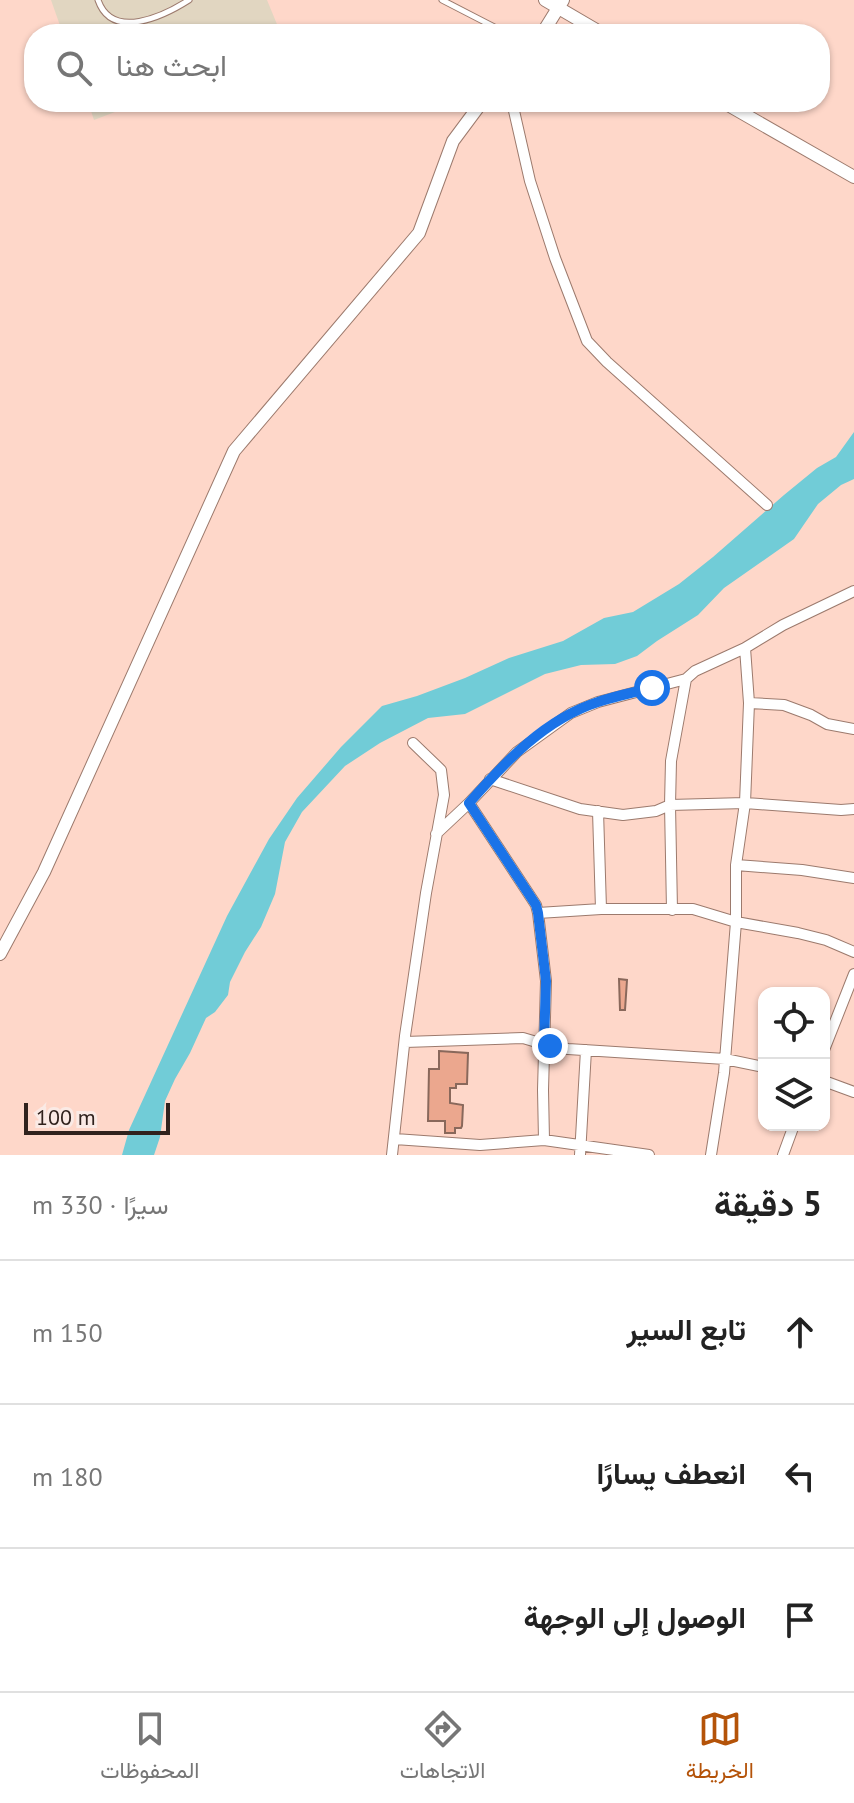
<!DOCTYPE html>
<html lang="ar">
<head>
<meta charset="utf-8">
<style>
  :root { --surface:#fff; --page:#f6f6f6; --text:#222; --muted:#767676; --line:#e0e0e0; --accent:#b45309 }
  body { margin:0; font-family:"PT Sans",Vazirmatn,sans-serif; background:var(--page); color:var(--text); direction:rtl }
  .controls { position:absolute; right:24px; bottom:24px; display:grid; overflow:hidden; border-radius:16px; box-shadow:0 2px 6px #0004 }
  .controls button { width:72px; height:72px; display:grid; place-items:center; padding:0; border:0; border-bottom:2px solid var(--line); background:var(--surface); color:var(--text); font:40px sans-serif }
  .scale { position:absolute; left:24px; bottom:20px; width:146px; box-sizing:border-box; padding-left:8px; border:4px solid #30221d; border-top:0; font-size:22px; line-height:28px; white-space:nowrap; color:#30221d; -webkit-text-stroke:6px #faeae5; paint-order:stroke }
  .stop { position:absolute; width:24px; height:24px; margin:-18px; border:6px solid #1a73e8; border-radius:50%; background:#fff }
  .stop.end { background:#1a73e8; border-color:#fff; box-shadow:0 2px 8px #0008 }
  .list { margin:0; padding:0; list-style:none }
  h2 { display:flex; justify-content:space-between; align-items:center; height:104px; margin:0; padding:0 32px; font-size:34px }
  h2 small { font-size:26px; font-weight:400; color:var(--muted) }
  .list li { display:grid; grid-template-columns:52px 1fr auto; gap:24px; align-items:center; box-sizing:border-box; height:144px; padding:0 32px; border-top:2px solid var(--line) }
  .list b { display:block; font-size:30px; white-space:nowrap }
  .list em { font-size:26px; font-style:normal; color:var(--muted) }
  .icon { flex:none; width:44px; height:44px; fill:none; stroke:currentColor; stroke-width:2; stroke-linecap:round; stroke-linejoin:round }
  .map { position:relative; flex:none; width:854px; height:1155px; overflow:hidden; direction:ltr }
  .search { position:absolute; background:var(--surface); box-shadow:0 2px 6px #0004; left:24px; right:24px; top:24px; height:88px; display:flex; align-items:center; gap:20px; box-sizing:border-box; padding:0 28px; border-radius:32px; color:var(--muted); font-size:30px }
  .sheet { height:536px; background:var(--surface) }
  nav { display:flex; justify-content:space-around; align-items:center; box-sizing:border-box; height:112px; border-top:2px solid var(--line); background:var(--surface); font-size:22px; color:var(--muted) }
  nav a { display:grid; justify-items:center; gap:4px }
  nav .on { color:var(--accent) }
  .map>svg:first-child { display:block }
  .industrial { fill:#e1d6c1 }
  .water { fill:#71ccd7 }
  .building { fill:#eba78e; stroke:#89685b; stroke-width:2 }
  .lines { fill:none; stroke-linecap:round; stroke-linejoin:round }
  .service-casing { stroke:#9c7a6d; stroke-width:7 }
  .minor-casing { stroke:#9c7a6d; stroke-width:12 }
  .tertiary-casing { stroke:#9c7a6d; stroke-width:14 }
  .service { stroke:#fff; stroke-width:5 }
  .minor { stroke:#fff; stroke-width:10 }
  .tertiary { stroke:#fff; stroke-width:12 }
  .route { stroke:#1a73e8; stroke-width:10 }
</style>
</head>
<body>
<div class="map">
<svg width="854" height="1155" viewBox="0 0 854 1155">
  <rect width="100%" height="100%" fill="#fed7c9"/>
  <path class="industrial" d="M 51,0 L 267,0 L 281,34 L 63,34 Z
    M 88,102 L 141,102 L 94,120 Z"/>
  <path class="water" d="M 854,432 L 854,479 L 841,485 L 818,504 L 794,539 L 724,588 L 698,615 L 657,641 L 637,656 L 615,664 L 581,665 L 545,674 L 465,714 L 428,718 L 380,743 L 345,766 L 302,812 L 285,842 L 275,894 L 261,927 L 245,952 L 230,982 L 228,995 L 215,1012 L 206,1018 L 190,1053 L 175,1079 L 165,1101 L 160,1137 L 154,1155 L 122,1155 L 129,1130 L 227,916 L 269,839 L 297,798 L 341,747 L 382,706 L 417,696 L 465,678 L 509,658 L 563,641 L 604,618 L 633,612 L 679,584 L 713,557 L 784,495 L 817,468 L 836,457 Z"/>
  <path class="building" d="M 619,979 L 627,980 L 625,1010 L 620,1010 Z
    M 439,1051 L 468,1053 L 467,1084 L 456,1084 L 456,1088 L 450,1088 L 450,1103 L 463,1105 L 462,1126 L 461,1128 L 455,1128 L 455,1133 L 445,1133 L 445,1121 L 428,1121 L 429,1069 L 439,1069 Z"/>
  <g class="lines">
    <g class="service-casing">
      <path id="service" d="M 98,0 C 112,41 164,16 189,0
        M 442,0 L 508,34"/>
    </g>
    <g class="minor-casing">
      <path id="minor" d="M 512,102 L 530,181 L 555,258 L 587,341 L 607,362 L 767,505
        M 749,703 L 784,705 L 811,715 L 827,724 L 854,729
        M 490,779 L 580,809 L 623,815 L 656,811 L 670,805 L 745,803 L 841,810 L 854,809
        M 469,803 L 536,905 L 538,913 L 546,981 L 543,1090 L 544,1140
        M 598,811 L 601,909
        M 436,834 L 469,803 L 517,752 L 571,713 L 598,702 L 686,679 L 695,671 L 745,648 L 783,625 L 854,591
        M 736,865 L 802,870 L 854,878
        M 672,910 L 670,805 L 671,761 L 686,679
        M 538,913 L 601,909 L 693,909 L 736,922 L 798,933 L 826,940 L 854,952
        M 405,1042 L 523,1038 L 550,1046 L 568,1049 L 725,1059 L 764,1067
        M 824,1050 L 854,974
        M 824,1081 L 854,1092
        M 395,1139 L 480,1145 L 544,1140 L 649,1155
        M 392,1155 L 405,1036 L 426,893 L 444,795 L 441,770 L 413,743
        M 580,1155 L 586,1050
        M 711,1155 L 724,1073 L 736,922 L 736,865 L 745,803 L 749,703 L 745,648
        M 783,1155 L 794,1125"/>
    </g>
    <g class="tertiary-casing">
      <path id="tertiary" d="M 545,0 L 603,34
        M 542,34 L 563,0
        M 723,102 L 854,177
        M 0,954 L 44,872 L 234,451 L 419,233 L 453,141 L 482,102"/>
    </g>
    <use href="#service" class="service"/>
    <use href="#minor" class="minor"/>
    <use href="#tertiary" class="tertiary"/>
  </g>
  <g class="lines">
    <path class="route" d="M 550,1046 L 544,1044 L 546,981 L 538,913 L 536,905 L 469,803 C 505,762 545,719 598,702 C 616,696 634,692 652,688"/>
  </g>
</svg>
<div class="controls">
<button><svg class="icon" aria-label="locate" viewBox="0 0 24 24"><circle cx="12" cy="12" r="6"/><path d="M12 2v4M12 18v4M2 12h4M18 12h4"/></svg></button>
<button><svg class="icon" aria-label="layers" viewBox="0 0 24 24"><path d="M12 4l9 5-9 5-9-5zM3 14l9 5 9-5"/></svg></button>
</div>
<div class="scale">100 m</div>
<div class="stop" style="left:652px;top:688px"></div>
<div class="stop end" style="left:550px;top:1046px"></div>
<div class="search"><svg class="icon" aria-label="search" viewBox="0 0 24 24"><circle cx="10" cy="10" r="6"/><path d="M15 15l6 6"/></svg>ابحث هنا</div>
</div>
<section class="sheet">
<h2>5 دقيقة<small>سيرًا · 330 m</small></h2>
<ul class="list">
<li><svg class="icon" aria-label="ahead" viewBox="0 0 24 24"><path d="M12 20V5M6 11l6-6 6 6"/></svg><div><b>تابع السير</b></div><em>150 m</em></li>
<li><svg class="icon" aria-label="left" viewBox="0 0 24 24"><path d="M17 20v-9H6M10 6l-5 5 5 5"/></svg><div><b>انعطف يسارًا</b></div><em>180 m</em></li>
<li><svg class="icon" aria-label="arrive" viewBox="0 0 24 24"><path d="M6 21V4h12l-3 4 3 4H6"/></svg><div><b>الوصول إلى الوجهة</b></div></li>
</ul>
</section>
<nav>
<a class="on"><svg class="icon" aria-label="map" viewBox="0 0 24 24"><path d="M3 6l6-2 6 2 6-2v14l-6 2-6-2-6 2zM9 4v14M15 6v14"/></svg>الخريطة</a>
<a><svg class="icon" aria-label="directions" viewBox="0 0 24 24"><path d="M12 3l9 9-9 9-9-9zM9 14v-3h6M13 9l2 2-2 2"/></svg>الاتجاهات</a>
<a><svg class="icon" aria-label="saved" viewBox="0 0 24 24"><path d="M7 4h10v16l-5-4-5 4z"/></svg>المحفوظات</a>
</nav>
</body>
</html>
